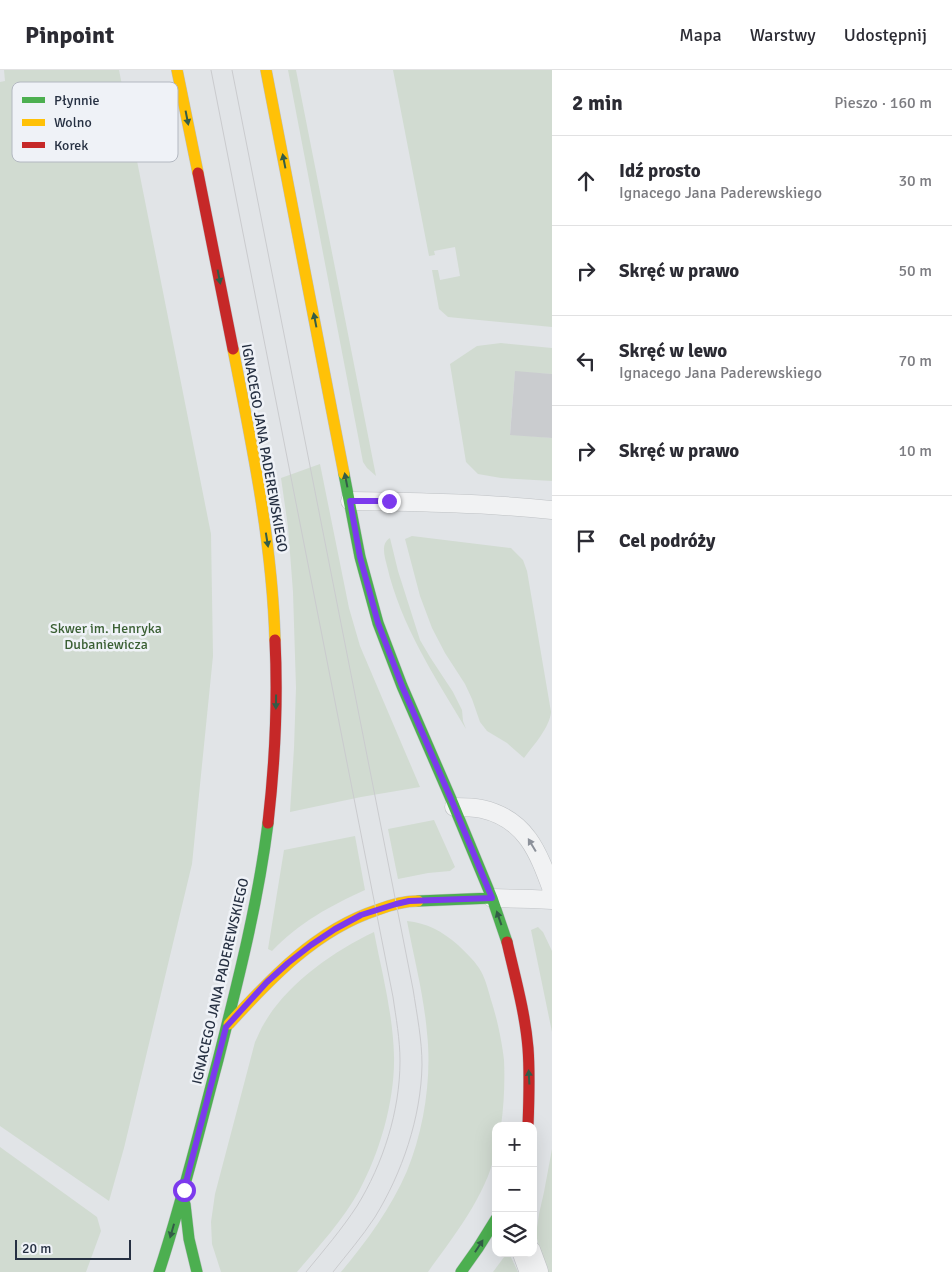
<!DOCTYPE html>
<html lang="pl">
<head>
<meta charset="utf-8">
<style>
  :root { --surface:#fff; --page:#f2f2f3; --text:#2b2b33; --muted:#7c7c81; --line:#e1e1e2 }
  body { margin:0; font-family:Signika,sans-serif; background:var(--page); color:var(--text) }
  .controls { position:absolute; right:15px; bottom:15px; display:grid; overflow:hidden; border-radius:10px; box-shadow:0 5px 20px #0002 }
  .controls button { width:45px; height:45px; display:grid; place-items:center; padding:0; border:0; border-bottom:1px solid var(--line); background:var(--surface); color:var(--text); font:25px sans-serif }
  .scale { position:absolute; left:15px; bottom:12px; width:116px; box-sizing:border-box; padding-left:5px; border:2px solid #263042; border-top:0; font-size:14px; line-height:18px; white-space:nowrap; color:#263042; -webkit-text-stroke:4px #eff2f7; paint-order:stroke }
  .stop { position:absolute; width:15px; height:15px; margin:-11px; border:4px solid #7c3aed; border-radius:50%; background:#fff }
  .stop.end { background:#7c3aed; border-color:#fff; box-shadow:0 1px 5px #0008 }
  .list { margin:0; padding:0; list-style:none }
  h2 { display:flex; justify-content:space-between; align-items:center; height:65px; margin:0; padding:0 20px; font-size:21px }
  h2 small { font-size:16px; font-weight:400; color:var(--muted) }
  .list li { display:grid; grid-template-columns:32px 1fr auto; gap:15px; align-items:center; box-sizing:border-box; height:90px; padding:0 20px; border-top:1px solid var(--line) }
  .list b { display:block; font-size:19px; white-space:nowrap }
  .list p { margin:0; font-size:16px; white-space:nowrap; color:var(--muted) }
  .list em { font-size:16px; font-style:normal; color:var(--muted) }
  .icon { flex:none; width:28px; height:28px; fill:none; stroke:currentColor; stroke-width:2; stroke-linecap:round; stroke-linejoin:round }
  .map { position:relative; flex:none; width:552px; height:1202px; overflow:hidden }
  header { display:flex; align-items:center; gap:30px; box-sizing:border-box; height:70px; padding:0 25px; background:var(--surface); border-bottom:1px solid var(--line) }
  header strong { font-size:24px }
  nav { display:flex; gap:28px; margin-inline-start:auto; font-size:18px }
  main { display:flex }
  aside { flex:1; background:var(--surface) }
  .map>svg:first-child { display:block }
  .green { fill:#d1dbd1 }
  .building { fill:#cacccf }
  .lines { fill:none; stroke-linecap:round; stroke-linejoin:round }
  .lane-casing { stroke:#bfc2c5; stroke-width:19 }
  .street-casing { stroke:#bfc2c5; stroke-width:29 }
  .fast-casing { stroke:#bdc0c5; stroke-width:12 }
  .slow-casing { stroke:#bdc0c5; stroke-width:12 }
  .jam-casing { stroke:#bdc0c5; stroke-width:12 }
  .lane { stroke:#f1f2f3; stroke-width:18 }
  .street { stroke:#f1f2f3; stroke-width:28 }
  .fast { stroke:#4caf50; stroke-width:11 }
  .slow { stroke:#ffc107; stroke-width:11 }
  .jam { stroke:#c62828; stroke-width:11 }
  .tram { stroke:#cacbce; stroke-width:1 }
  .oneway { fill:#335c47 }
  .oneway2 { fill:#8c919a }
  .route { stroke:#7c3aed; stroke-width:6 }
  .labels { text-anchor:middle; stroke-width:5; stroke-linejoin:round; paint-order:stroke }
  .street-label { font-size:14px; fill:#263042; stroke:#eff2f7 }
  .park-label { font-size:14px; fill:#3a5f33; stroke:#eff2f7 }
  .key { fill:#eff2f7; stroke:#b3b8c1; stroke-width:1 }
  .key-label { font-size:14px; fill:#263042 }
</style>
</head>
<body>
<header>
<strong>Pinpoint</strong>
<nav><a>Mapa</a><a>Warstwy</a><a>Udostępnij</a></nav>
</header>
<main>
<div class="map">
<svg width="552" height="1202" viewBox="0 0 552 1202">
  <rect width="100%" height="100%" fill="#e1e4e7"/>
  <path class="green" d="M 4,0 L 119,0 L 211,464 L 213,586 L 192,794 L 124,1078 L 109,1131 L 0,1056 L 0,12 L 5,11 Z
    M 288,0 L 296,0 L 376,406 L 367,398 L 363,392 Z
    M 393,0 L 552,0 L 552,257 L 448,247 L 439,239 L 432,200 L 438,200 L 440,210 L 460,206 L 455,177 L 434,181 L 435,185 L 429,186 Z
    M 501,273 L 552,278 L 552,304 L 515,302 L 510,364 L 552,368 L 552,411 L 501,408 L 478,404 L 466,392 L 450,294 L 477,276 Z
    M 320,394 L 349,538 L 360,576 L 420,717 L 361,727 L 290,742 L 294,678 L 296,618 L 293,522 L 288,457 L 281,408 Z
    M 412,466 L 511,478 L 523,490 L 527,501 L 551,642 C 550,657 533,676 524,688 L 507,673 L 487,661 L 480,652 L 472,629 L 465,614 L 445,583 L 432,558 L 420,526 L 405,469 Z
    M 390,468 L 398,501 L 420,570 L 430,587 L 453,622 L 462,640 L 463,651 L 466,659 C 435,607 401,556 387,496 C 385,487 380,474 390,468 Z
    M 434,750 L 455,797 L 450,801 L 428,803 L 398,809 L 388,759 Z
    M 355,766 L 365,820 C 330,836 300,852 272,881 L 268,879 L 284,780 Z
    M 407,851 C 427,853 442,861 458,875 C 465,882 473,889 479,898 C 485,907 488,919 491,930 C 497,948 502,972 504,990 C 505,1012 504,1034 501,1056 L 496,1056 C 496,1065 497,1075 495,1083 C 486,1126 453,1167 428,1202 L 341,1202 C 367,1171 391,1138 407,1101 C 424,1060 432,1007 427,963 C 424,926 414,888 407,851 Z
    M 538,857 L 543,862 L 552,881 L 552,962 L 531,860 Z
    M 374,862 C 382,903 393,944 394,986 C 395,1030 380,1082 359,1121 C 343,1150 319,1176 297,1202 L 221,1202 L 212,1174 L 211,1152 L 215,1124 L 255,972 C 258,966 261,958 265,952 C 288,913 334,881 374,862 Z
    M 0,1077 L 97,1147 L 101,1161 L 86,1202 L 0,1202 Z
    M 552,1079 L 552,1202 L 548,1202 L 543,1190 L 536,1165 L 539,1144 L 544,1122 Z
    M 507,1183 L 509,1183 L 518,1202 L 493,1202 Z"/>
  <path class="building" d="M 515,301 L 552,304 L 552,368 L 510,365 Z"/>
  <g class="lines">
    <g class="lane-casing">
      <path id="lane" d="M 350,431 C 417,432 485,433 552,440
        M 454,737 C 463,737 473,737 482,739 C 526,749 538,782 552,820
        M 492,828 L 532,829 L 552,830"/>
    </g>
    <g class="street-casing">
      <path id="street" d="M 527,1183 L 534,1202"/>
    </g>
    <g class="fast-casing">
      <path id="fast" d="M 344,404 L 360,487 L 378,553 L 402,616 L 451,729 L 492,828 L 507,872
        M 418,831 L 492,828
        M 185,1134 L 189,1169 L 197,1202
        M 159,1202 C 182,1132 199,1061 218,990 C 238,911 258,833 268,753
        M 461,1202 L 478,1178 L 496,1149"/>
    </g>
    <g class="slow-casing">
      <path id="slow" d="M 177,0 L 198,103
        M 266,0 L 344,404
        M 233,279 C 252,375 272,471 275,570
        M 229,954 C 271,908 316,860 377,840 C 390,835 404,831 418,831"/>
    </g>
    <g class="jam-casing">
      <path id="jam" d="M 198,103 L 233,279
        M 268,753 C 275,692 278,631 275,570
        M 507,872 C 515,907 525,942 528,978 C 530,1004 529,1030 528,1056"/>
    </g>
    <use href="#lane" class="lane"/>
    <use href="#street" class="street"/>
    <use href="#fast" class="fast"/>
    <use href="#slow" class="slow"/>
    <use href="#jam" class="jam"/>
    <path class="tram" d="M 211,0 L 393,927 C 396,948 400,969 400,991 C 400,1041 383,1094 357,1136 C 342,1159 324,1180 306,1202
      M 232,0 L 413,919 C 417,945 422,970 422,995 C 421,1048 402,1103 375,1147 C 362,1167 347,1184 333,1202"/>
  </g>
  <defs><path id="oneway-solid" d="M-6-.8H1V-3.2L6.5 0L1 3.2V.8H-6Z" transform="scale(1.25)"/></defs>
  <g class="oneway">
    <use href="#oneway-solid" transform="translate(187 48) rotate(79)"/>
    <use href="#oneway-solid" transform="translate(284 91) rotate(-101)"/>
    <use href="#oneway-solid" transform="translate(219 207) rotate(79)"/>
    <use href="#oneway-solid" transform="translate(315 250) rotate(-101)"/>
    <use href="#oneway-solid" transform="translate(346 410) rotate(-101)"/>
    <use href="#oneway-solid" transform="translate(267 470) rotate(81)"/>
    <use href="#oneway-solid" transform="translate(276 632) rotate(91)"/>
    <use href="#oneway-solid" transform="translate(499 848) rotate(-109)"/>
    <use href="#oneway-solid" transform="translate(529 1007) rotate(-93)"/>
    <use href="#oneway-solid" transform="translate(172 1161) rotate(106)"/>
    <use href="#oneway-solid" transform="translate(479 1176) rotate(-57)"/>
  </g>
  <use class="oneway2" href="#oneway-solid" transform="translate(532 775) rotate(-121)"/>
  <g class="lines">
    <path class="route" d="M 184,1120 L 226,957 L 267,912 L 288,893 L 311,875 L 335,859 L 361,845 L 396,834 L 409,831 L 492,828 L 451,729 L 402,616 L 378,553 L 360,487 L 350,431 L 389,431"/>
  </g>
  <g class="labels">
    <g class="street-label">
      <text transform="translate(265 378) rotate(80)" y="5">IGNACEGO JANA PADEREWSKIEGO</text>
      <text transform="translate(220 911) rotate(-77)" y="5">IGNACEGO JANA PADEREWSKIEGO</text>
    </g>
    <g class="park-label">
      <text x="106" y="563">Skwer im. Henryka<tspan x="106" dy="16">Dubaniewicza</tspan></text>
    </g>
  </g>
  <rect x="12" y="12" width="166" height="80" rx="8" class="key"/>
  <rect x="22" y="27" width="23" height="6" fill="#4caf50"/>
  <rect x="22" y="49" width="23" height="7" fill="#ffc107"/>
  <rect x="22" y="72" width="23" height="6" fill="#c62828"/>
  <g class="key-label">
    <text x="54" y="35">Płynnie</text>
    <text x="54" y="57">Wolno</text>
    <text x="54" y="80">Korek</text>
  </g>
</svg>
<div class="controls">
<button>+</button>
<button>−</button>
<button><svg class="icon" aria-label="layers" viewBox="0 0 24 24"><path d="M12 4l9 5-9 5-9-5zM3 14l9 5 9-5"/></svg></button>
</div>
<div class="scale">20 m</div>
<div class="stop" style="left:184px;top:1120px"></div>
<div class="stop end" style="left:389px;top:431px"></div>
</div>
<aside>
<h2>2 min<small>Pieszo · 160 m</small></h2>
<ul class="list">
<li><svg class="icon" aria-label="ahead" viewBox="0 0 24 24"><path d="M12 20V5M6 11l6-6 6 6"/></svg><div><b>Idź prosto</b><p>Ignacego Jana Paderewskiego</p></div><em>30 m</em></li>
<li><svg class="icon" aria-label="right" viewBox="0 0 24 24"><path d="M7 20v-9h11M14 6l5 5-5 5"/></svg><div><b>Skręć w prawo</b></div><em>50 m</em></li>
<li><svg class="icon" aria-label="left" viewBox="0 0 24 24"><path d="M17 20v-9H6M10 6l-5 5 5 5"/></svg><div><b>Skręć w lewo</b><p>Ignacego Jana Paderewskiego</p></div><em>70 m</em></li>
<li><svg class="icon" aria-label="right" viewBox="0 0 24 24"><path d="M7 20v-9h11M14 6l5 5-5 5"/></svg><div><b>Skręć w prawo</b></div><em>10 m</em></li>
<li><svg class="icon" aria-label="arrive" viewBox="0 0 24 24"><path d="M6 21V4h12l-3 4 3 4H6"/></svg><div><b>Cel podróży</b></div></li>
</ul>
</aside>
</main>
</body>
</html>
